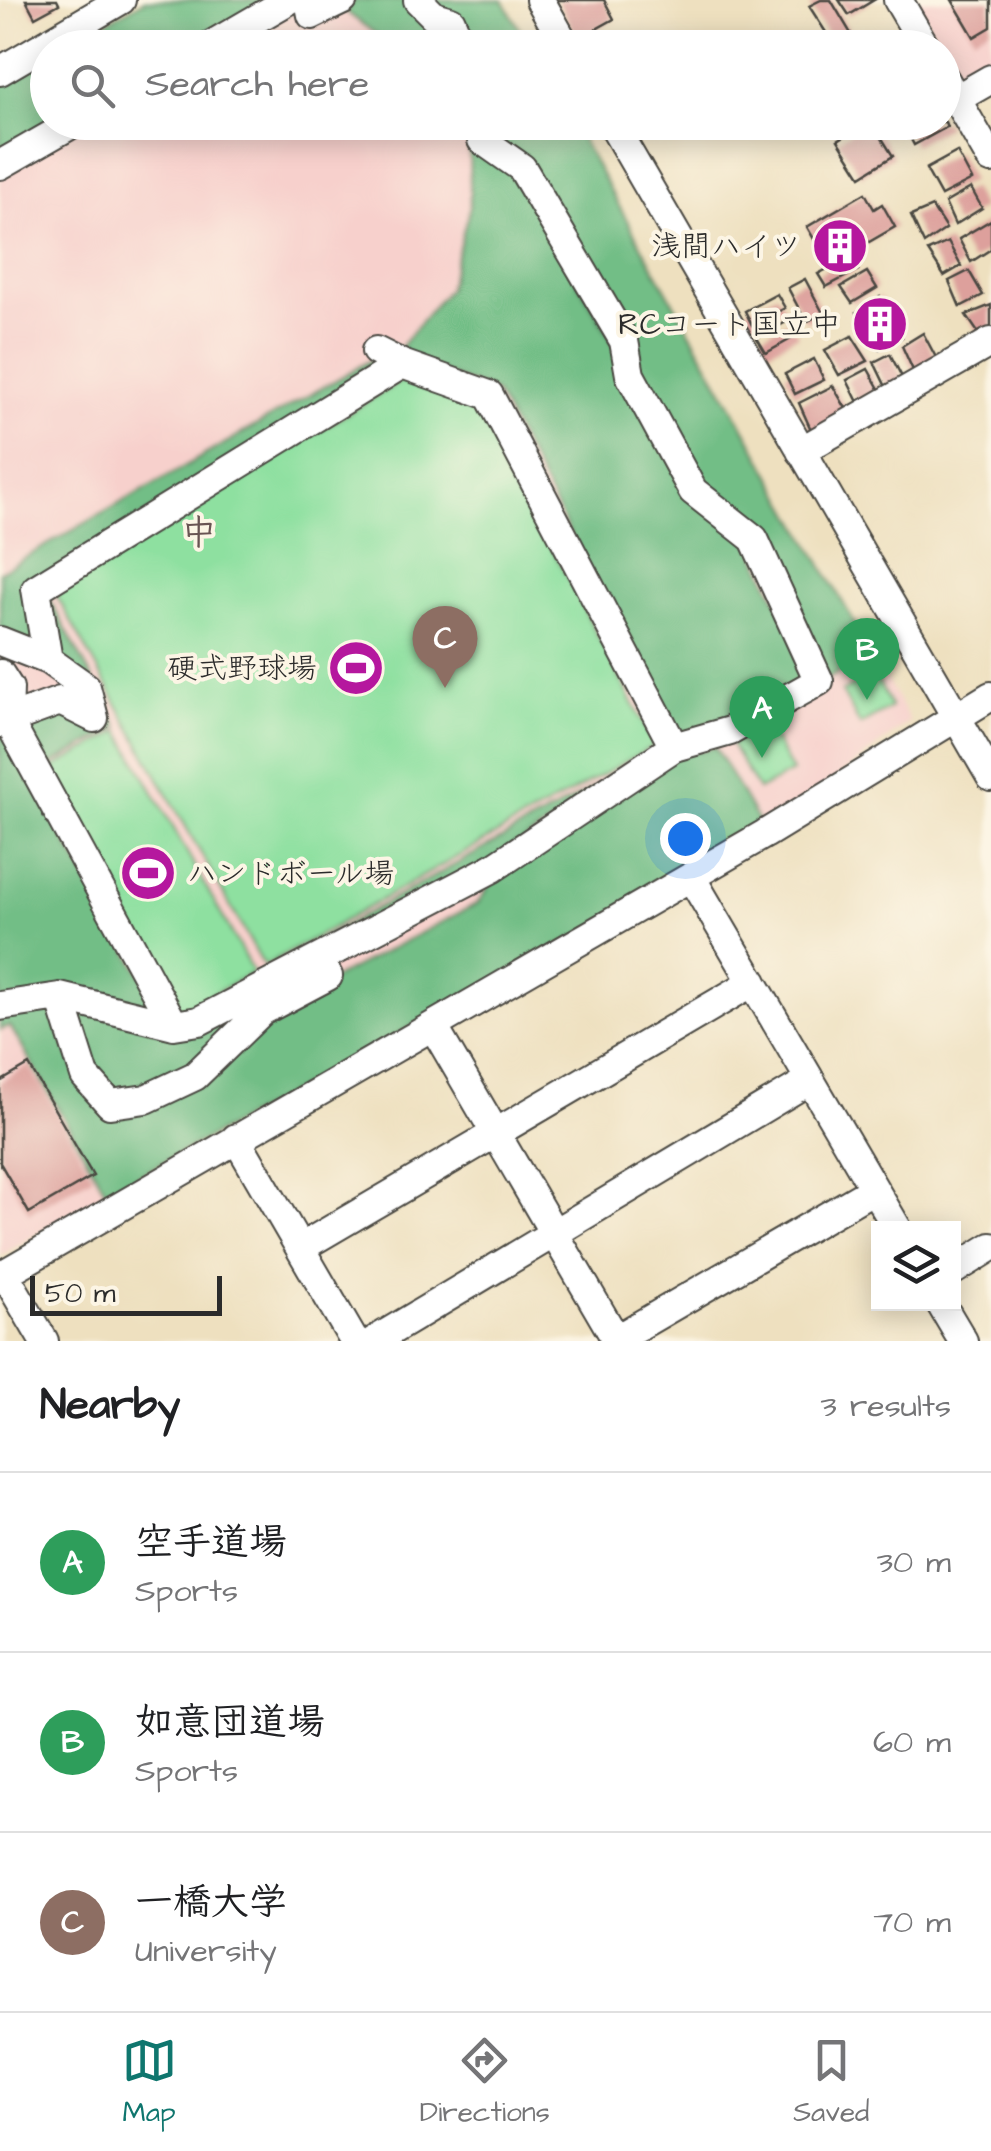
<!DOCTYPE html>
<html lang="en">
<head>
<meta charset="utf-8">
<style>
  :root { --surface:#fff; --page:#f6f6f6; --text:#202124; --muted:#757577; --line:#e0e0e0; --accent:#0f766e }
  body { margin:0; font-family:"Architects Daughter","Klee One",sans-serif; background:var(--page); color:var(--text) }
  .controls { position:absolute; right:30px; bottom:30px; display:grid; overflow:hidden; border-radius:0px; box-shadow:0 5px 25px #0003 }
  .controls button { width:90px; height:90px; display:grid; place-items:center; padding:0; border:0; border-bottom:2px solid var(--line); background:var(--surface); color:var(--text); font:50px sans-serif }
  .scale { position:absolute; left:30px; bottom:25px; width:192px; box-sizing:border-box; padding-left:10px; border:5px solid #2b2b2b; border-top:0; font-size:28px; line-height:35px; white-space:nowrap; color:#2b2b2b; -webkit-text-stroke:8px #fcf5e5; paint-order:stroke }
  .you { position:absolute; left:685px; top:838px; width:35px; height:35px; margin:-25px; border:8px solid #fff; border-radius:50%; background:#1a73e8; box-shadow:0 0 0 15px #1a73e833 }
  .badge { display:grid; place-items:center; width:65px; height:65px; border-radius:50%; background:var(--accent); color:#fff; font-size:32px; font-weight:700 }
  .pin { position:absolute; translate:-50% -82px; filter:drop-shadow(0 2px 5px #0008) }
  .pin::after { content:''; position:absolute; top:52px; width:35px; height:30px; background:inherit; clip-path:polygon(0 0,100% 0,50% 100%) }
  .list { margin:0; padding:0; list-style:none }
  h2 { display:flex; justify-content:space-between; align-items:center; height:130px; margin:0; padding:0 40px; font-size:42px }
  h2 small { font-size:32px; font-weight:400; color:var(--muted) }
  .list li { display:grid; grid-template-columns:65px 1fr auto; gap:30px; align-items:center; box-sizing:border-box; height:180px; padding:0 40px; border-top:2px solid var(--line) }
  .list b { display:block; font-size:38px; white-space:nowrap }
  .list p { margin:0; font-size:32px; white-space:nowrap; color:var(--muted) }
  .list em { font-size:32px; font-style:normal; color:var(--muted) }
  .icon { flex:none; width:55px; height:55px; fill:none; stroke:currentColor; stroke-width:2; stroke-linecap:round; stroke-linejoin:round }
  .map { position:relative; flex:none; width:991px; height:1341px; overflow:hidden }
  .search { position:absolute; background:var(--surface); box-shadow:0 5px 25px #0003; left:30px; right:30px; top:30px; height:110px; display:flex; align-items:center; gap:25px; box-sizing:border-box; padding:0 35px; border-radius:55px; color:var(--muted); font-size:38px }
  .sheet { height:670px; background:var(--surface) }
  nav { display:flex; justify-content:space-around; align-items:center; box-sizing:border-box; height:140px; border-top:2px solid var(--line); background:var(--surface); font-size:28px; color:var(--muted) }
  nav a { display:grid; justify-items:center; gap:5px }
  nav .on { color:var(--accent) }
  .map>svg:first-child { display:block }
  .built { fill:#f7d0cc }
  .green { fill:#8ee0a0; stroke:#5c8666; stroke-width:2.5 }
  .forest { fill:#72be86; stroke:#4e7458; stroke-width:2.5 }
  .building { fill:#dda09c }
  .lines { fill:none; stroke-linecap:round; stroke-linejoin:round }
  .minor-casing { stroke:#484641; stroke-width:32 }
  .minor { stroke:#fff; stroke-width:28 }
  .labels { text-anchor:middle; stroke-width:8; stroke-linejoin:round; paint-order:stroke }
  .poi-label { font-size:30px; fill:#2b2b2b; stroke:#fcf5e5; text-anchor:end }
  .quarter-label { font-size:35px; font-weight:bold; fill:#695453; stroke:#fcf5e5 }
</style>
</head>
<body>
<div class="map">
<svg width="991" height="1341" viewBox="0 0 991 1341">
  <rect width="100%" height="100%" fill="#fcf5e5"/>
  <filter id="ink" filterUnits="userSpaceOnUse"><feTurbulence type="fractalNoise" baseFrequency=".01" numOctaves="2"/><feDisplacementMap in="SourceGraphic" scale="20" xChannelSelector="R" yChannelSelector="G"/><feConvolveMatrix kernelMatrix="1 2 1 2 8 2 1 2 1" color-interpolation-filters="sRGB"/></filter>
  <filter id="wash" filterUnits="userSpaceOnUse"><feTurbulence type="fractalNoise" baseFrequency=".0048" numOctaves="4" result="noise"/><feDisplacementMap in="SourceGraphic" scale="40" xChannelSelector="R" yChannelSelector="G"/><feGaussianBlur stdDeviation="2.25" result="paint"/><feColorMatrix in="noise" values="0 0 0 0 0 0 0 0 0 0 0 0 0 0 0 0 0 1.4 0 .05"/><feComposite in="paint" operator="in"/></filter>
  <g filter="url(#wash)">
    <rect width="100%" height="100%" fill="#eee0bf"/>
    <path class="built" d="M 145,0 L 503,0 L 530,47 L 61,48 Z
      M 915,0 L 991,0 L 991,68 L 964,84 Z
      M 0,82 L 48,122 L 572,123 L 910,721 L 765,834 L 107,1193 L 0,1256 Z"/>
    <path class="green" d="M 401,381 L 478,407 L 655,745 L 264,966 L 54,591 Z
      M 874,673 L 891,707 L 860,725 L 842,692 Z
      M 765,723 L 792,772 L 758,790 L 731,744 Z
      M 120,731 L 253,972 L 177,1014 L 43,774 Z"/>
    <path class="forest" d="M 145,0 L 319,0 L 207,47 L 61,48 Z
      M 355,0 L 411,0 L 457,47 L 393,47 L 345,11 Z
      M 426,0 L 503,0 L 530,47 L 468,47 Z
      M 47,55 L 48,122 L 0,167 L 0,82 Z
      M 456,123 L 474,123 L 518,172 L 619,342 L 689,494 L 750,542 L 813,678 L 678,739 L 495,392 L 407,359 L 401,346 L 448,289 L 470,206 L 469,143 Z
      M 484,123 L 572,123 L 872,654 L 826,680 L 760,537 L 698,487 Z
      M 371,360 L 387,368 L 31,585 L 42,653 L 0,636 L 0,572 Z
      M 47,595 L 119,727 L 40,771 L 12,722 L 60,705 L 92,722 L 51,657 Z
      M 0,727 L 167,1019 L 0,1002 Z
      M 715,747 L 765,834 L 107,1193 L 10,1026 L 0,1030 L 0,1012 L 48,1005 L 82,1086 L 147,1106 L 265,1014 L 478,903 L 499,870 L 676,756 Z
      M 660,751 L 492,862 L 180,1017 Z
      M 69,1006 L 159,1030 L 255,1006 L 191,1070 L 114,1096 L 91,1072 Z"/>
    <g id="blocks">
      <path class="building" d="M 26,0 L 57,0 L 59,4 L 35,17 Z
        M 557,0 L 604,0 L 614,19 L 578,39 Z
        M 821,0 L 831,0 L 853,37 L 836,48 L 809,6 Z
        M 839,0 L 874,0 L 849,15 Z
        M 952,0 L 991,0 L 991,27 L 974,37 Z
        M 867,122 L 872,122 L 893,156 L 861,176 L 838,140 Z
        M 902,122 L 945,122 L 947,127 L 914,145 Z
        M 957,152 L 972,180 L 941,196 L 926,169 Z
        M 971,188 L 982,208 L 955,225 L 945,203 Z
        M 865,193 L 874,209 L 882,204 L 895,227 L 829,265 L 807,227 Z
        M 932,207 L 946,229 L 924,244 L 911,216 Z
        M 991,220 L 991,249 L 971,262 L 959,239 Z
        M 948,242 L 961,266 L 944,276 L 928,251 Z
        M 850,257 L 858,270 L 826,287 L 818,274 Z
        M 969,271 L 983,295 L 960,307 L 949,281 Z
        M 867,272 L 877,288 L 852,303 L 841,287 Z
        M 805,279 L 823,313 L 806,322 L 788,288 Z
        M 777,294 L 785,308 L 752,325 L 745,311 Z
        M 880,297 L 902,337 L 879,349 L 857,312 Z
        M 991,305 L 991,329 L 979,334 L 966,315 Z
        M 790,320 L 798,335 L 766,353 L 757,338 Z
        M 923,333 L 940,365 L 916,377 L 902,346 Z
        M 852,336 L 868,361 L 839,375 L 825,350 Z
        M 890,354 L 906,385 L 889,393 L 874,362 Z
        M 814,359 L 824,380 L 795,394 L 785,374 Z
        M 868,369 L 883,396 L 861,408 L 847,380 Z
        M 833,386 L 851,417 L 812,432 L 799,403 Z
        M 29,1065 L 93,1176 L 29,1213 L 0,1163 L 0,1082 Z"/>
    </g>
  </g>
  <g filter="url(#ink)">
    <use href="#blocks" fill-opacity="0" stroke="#484641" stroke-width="2.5"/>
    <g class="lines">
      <g class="minor-casing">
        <path id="minor" d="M 309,0 L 312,15 L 343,0
          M 418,0 L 434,16 L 451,21 L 462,48
          M 540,0 L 567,48
          M 898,0 L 926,48
          M 206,48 L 289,0
          M 0,71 L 121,0
          M 944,78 L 991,159
          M 956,99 L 991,79
          M 611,122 L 991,777
          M 0,165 L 75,122
          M 402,364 L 489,395 L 674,747
          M 801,451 L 991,342
          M 0,641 L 48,660 L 86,687 L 94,718 L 60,701 L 8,720 L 174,1025
          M 48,660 L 36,589 L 402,364 L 376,351
          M 0,674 L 9,688 L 8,720 L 0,723
          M 691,877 L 897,1228
          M 60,997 L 85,1076 L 110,1104 L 146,1099 L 195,1076 L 262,1011 L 328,976
          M 0,1006 L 60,997 L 174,1025 L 199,1021 L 493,868 L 674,747 L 730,731 L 819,681 L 754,539 L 693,491 L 630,375 L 624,341 L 522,168 L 482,140 L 479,122
          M 433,1026 L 617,1341
          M 236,1138 L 354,1341
          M 300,1248 L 753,982
          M 954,1270 L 991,1247
          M 4,1273 L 44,1341
          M 0,1276 L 765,834 L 991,696
          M 941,1304 L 963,1341
          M 374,1341 L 810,1080
          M 613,1341 L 874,1189"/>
      </g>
      <use href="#minor" class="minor"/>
    </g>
  </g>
  <defs>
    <g id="building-disc" transform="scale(2.875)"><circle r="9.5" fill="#b5179e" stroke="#fcf5e5"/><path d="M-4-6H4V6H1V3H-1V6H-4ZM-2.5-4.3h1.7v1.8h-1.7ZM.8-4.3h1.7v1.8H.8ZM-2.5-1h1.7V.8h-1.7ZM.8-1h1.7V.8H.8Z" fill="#fff"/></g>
    <g id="stadium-disc" transform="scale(2.875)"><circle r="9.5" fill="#b5179e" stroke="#fcf5e5"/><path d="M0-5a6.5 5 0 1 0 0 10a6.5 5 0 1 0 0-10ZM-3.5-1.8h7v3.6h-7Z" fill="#fff"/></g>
  </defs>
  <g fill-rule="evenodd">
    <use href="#building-disc" x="840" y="246"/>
    <use href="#building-disc" x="880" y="324"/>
    <use href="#stadium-disc" x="356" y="668"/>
    <use href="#stadium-disc" x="148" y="873"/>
  </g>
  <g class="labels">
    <g class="poi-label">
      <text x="801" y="256">浅間ハイツ</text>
      <text x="841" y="334">RCコート国立中</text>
      <text x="317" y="678">硬式野球場</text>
      <text x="187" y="883" text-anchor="start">ハンドボール場</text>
    </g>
    <g class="quarter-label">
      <text x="199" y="544">中</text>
    </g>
  </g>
</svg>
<div class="controls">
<button><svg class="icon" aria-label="layers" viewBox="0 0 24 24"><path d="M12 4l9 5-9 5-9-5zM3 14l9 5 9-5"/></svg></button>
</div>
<div class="scale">50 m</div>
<div class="you"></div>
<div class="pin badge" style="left:762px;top:758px;background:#2e9e5b">A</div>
<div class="pin badge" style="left:867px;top:700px;background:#2e9e5b">B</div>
<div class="pin badge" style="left:445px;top:688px;background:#8d6e63">C</div>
<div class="search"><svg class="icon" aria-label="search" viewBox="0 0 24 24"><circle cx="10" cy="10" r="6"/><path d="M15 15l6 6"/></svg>Search here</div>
</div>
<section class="sheet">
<h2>Nearby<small>3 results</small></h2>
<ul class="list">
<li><span class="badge" style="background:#2e9e5b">A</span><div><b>空手道場</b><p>Sports</p></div><em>30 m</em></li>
<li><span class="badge" style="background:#2e9e5b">B</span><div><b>如意団道場</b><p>Sports</p></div><em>60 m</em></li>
<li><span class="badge" style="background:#8d6e63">C</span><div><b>一橋大学</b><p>University</p></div><em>70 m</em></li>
</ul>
</section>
<nav>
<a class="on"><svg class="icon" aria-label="map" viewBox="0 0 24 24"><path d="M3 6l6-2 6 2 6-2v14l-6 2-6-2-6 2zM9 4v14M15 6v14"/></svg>Map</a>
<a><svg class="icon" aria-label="directions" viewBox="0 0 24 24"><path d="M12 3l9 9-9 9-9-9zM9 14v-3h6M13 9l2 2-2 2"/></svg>Directions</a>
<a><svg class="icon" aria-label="saved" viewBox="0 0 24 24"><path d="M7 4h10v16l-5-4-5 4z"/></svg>Saved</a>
</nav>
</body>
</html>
